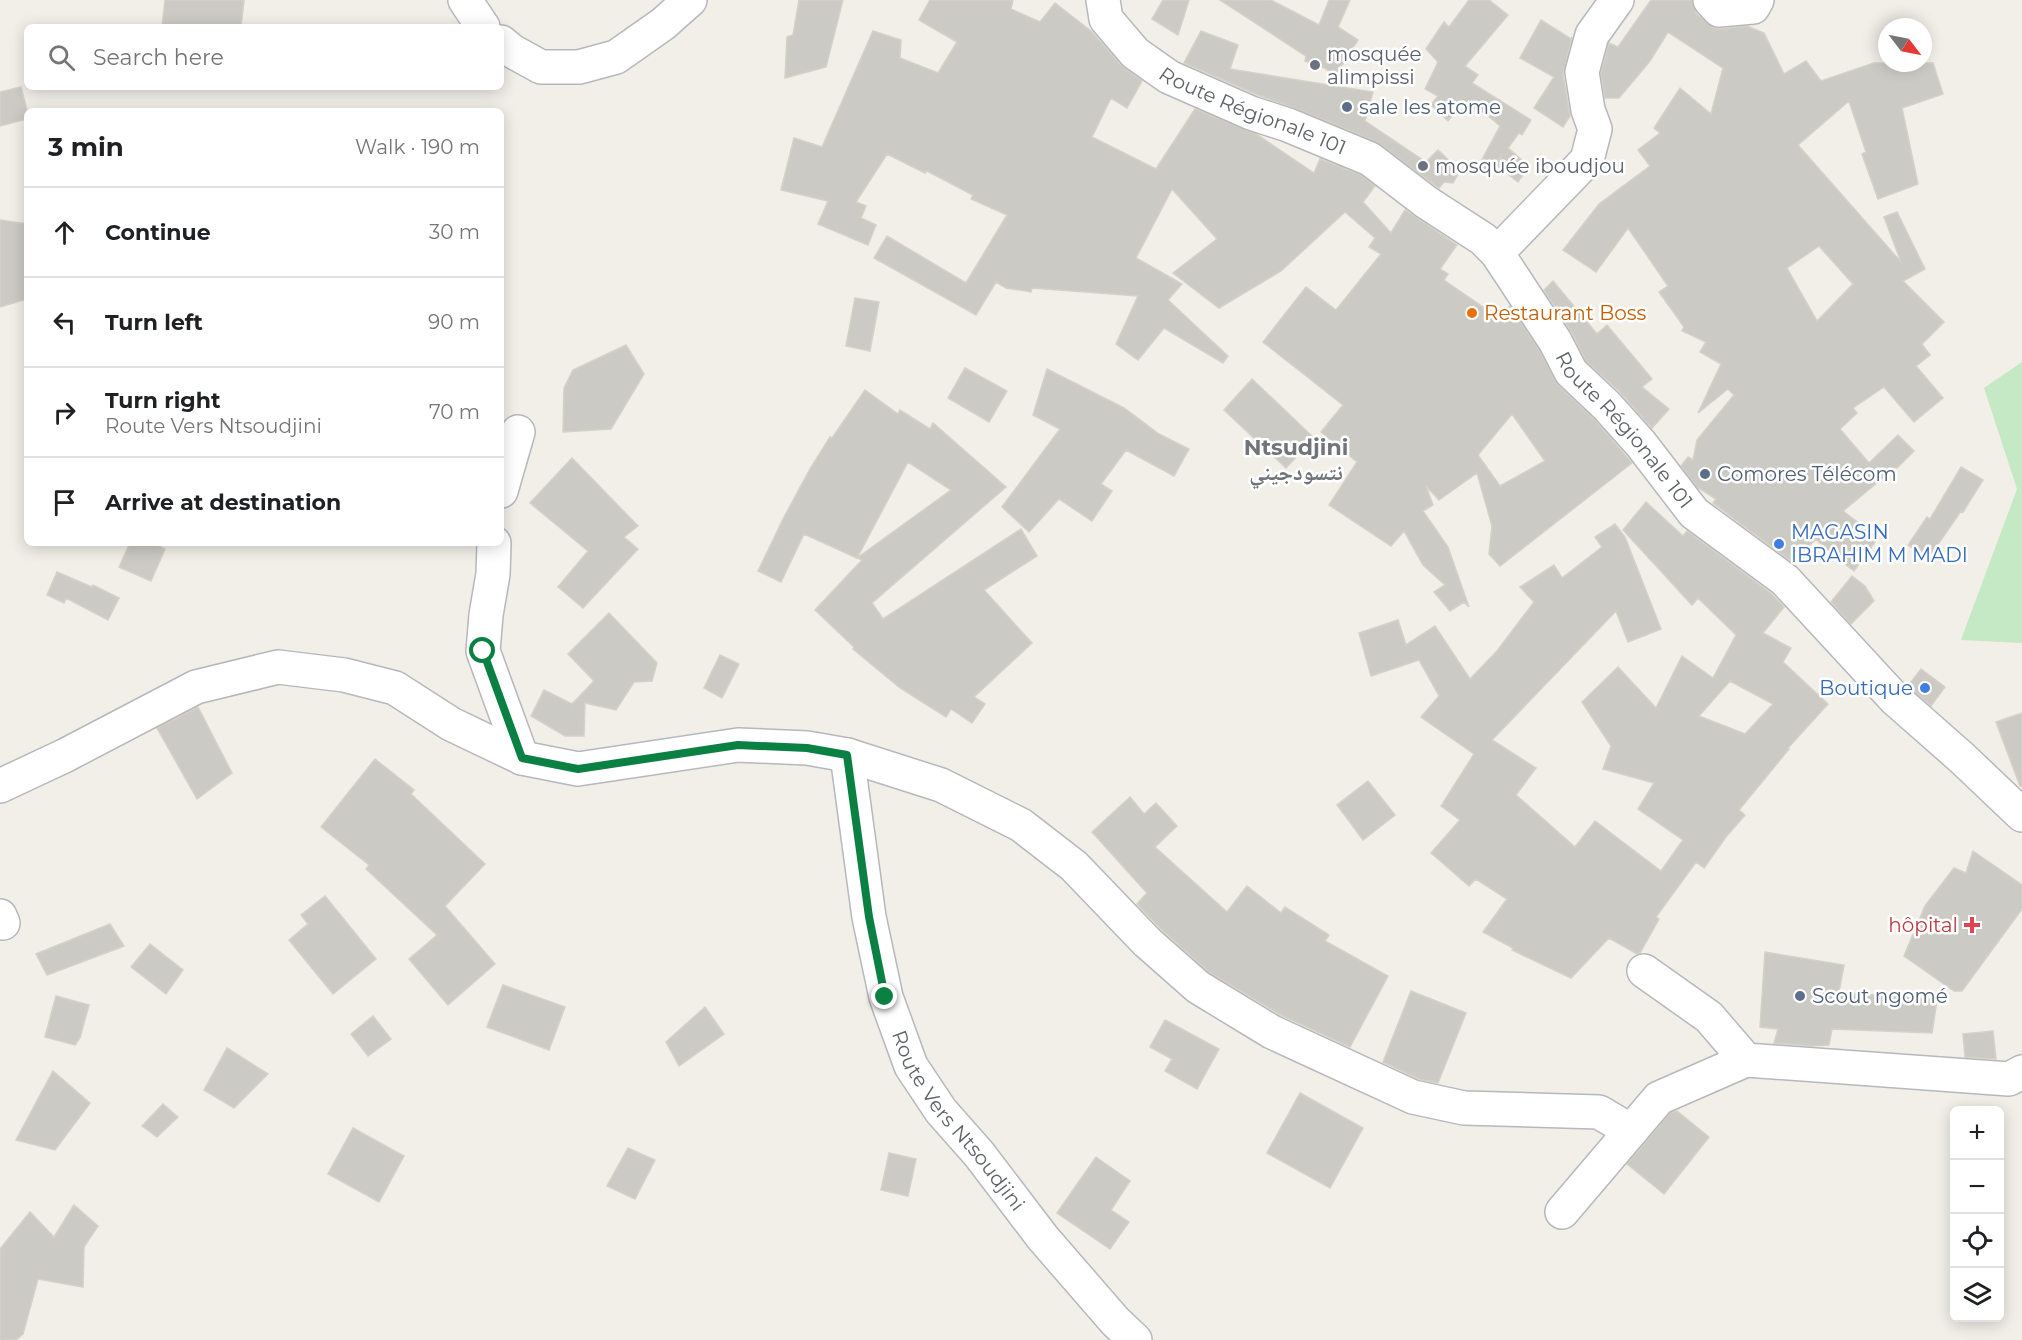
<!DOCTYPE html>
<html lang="en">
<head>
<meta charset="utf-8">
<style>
  :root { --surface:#fff; --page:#f2f2f2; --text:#202124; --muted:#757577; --line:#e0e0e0 }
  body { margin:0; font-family:Montserrat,"Noto Naskh Arabic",sans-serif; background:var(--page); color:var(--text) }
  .controls { position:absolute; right:18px; bottom:18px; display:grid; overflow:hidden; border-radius:9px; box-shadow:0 3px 15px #0003 }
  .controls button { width:54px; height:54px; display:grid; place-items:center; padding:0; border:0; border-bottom:2px solid var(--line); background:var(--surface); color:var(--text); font:30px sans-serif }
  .compass { position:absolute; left:1878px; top:18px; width:54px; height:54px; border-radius:50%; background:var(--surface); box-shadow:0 3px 15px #0003; rotate:122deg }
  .stop { position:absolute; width:18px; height:18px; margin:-14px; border:4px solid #0b8043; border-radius:50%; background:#fff }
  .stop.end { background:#0b8043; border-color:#fff; box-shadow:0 2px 6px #0008 }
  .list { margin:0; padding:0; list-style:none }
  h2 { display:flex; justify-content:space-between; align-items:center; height:78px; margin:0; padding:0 24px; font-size:26px }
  h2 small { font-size:20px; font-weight:400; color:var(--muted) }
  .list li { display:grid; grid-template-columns:39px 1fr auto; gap:18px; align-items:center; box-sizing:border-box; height:90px; padding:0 24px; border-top:2px solid var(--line) }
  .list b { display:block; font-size:22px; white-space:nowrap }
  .list p { margin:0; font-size:20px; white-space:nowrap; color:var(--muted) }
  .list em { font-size:20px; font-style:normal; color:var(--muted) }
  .icon { flex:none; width:33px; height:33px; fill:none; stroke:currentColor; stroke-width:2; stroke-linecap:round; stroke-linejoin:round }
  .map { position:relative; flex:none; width:2022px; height:1340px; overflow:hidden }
  .search { position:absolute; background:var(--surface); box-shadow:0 3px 15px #0003; left:24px; top:24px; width:480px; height:66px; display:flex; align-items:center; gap:15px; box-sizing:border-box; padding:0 21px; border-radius:9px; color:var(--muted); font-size:22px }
  .panel { position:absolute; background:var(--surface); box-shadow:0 3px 15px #0003; left:24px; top:108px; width:480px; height:438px; border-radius:9px }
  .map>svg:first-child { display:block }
  .green { fill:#c5e8c5 }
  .building { fill:#cccac5; stroke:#d6d1c6; stroke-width:1.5; fill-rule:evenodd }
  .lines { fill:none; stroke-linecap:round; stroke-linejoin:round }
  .minor-casing { stroke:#b5b8bc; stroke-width:36 }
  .minor { stroke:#fff; stroke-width:33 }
  .route { stroke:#0b8043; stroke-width:8 }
  .worship-dot { fill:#6b7280; stroke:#fff; stroke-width:2 }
  .service-dot { fill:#5c6f8a; stroke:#fff; stroke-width:2 }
  .food-dot { fill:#e8710a; stroke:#fff; stroke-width:2 }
  .shop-dot { fill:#3f7fe0; stroke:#fff; stroke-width:2 }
  .health-dot { fill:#e0444e; stroke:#fff; stroke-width:2 }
  .labels { text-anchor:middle; stroke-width:5; stroke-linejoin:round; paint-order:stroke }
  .worship-label { font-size:20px; fill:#5b616d; stroke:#fff; text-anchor:start }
  .service-label { font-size:20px; fill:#4e5e75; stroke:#fff; text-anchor:start }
  .street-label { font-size:20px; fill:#5f6368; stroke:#fff }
  .food-label { font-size:20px; fill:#c56008; stroke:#fff; text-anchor:start }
  .shop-label { font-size:20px; fill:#366cbe; stroke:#fff; text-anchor:start }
  .health-label { font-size:20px; fill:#be3a42; stroke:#fff; text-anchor:end }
  .quarter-label { font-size:22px; font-weight:bold; fill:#70757a; stroke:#fff }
</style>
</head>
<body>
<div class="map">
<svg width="2022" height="1340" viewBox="0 0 2022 1340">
  <rect width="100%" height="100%" fill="#f1efe8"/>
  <path class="green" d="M 2022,362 L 2022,643 L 1961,640 L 2017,489 L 1984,388 Z"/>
  <path class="building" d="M 165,0 L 244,0 L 241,27 L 162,27 Z
    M 799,0 L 843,0 L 826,67 L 785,78 L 787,37 L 793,35 Z
    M 930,0 L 1013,0 L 1011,9 L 1040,22 L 1055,3 L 1091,31 L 1121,65 L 1142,81 L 1127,108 L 1111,98 L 1092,137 L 1156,169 L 1195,109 L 1256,134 L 1314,173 L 1320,159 L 1361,175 L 1375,186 L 1363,202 L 1391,233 L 1405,210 L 1457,245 L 1440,269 L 1448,274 L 1444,280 L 1499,318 L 1510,306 L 1539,350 L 1558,385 L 1594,419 L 1632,463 L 1500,566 L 1489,554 L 1492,526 L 1477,473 L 1439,500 L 1426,486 L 1433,505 L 1423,511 L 1448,547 L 1469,607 L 1464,602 L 1450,611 L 1434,592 L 1445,585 L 1423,565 L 1404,531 L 1391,546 L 1329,505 L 1357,462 L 1321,432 L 1343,405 L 1263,342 L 1306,287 L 1336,310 L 1381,254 L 1369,247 L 1375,238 L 1345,212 L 1281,271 L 1219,308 L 1173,273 L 1217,239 L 1172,189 L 1136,258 L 1182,284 L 1168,300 L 1228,356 L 1223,363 L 1164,328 L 1138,360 L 1116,344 L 1138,296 L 1032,288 L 1031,292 L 1006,288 L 996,282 L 976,315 L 874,258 L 887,236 L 966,283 L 1007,215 L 971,199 L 973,195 L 927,171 L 925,173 L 887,154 L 856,202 L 866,206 L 861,218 L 876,225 L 868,245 L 818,224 L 828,201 L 781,190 L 794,138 L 822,147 L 873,31 L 901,40 L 900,58 L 938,73 L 957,42 L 919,20 ZM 1512,414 L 1545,461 L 1500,486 L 1478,455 Z
    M 1163,0 L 1189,0 L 1178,35 L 1152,19 Z
    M 1220,0 L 1271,0 L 1319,25 L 1329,0 L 1350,0 L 1338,27 L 1358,40 L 1336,75 L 1321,66 L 1321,67 L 1305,61 L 1306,56 Z
    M 1469,0 L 1489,0 L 1508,15 L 1465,66 L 1478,75 L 1472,83 L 1531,120 L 1522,135 L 1519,133 L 1508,148 L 1529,166 L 1518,182 L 1496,165 L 1502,155 L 1488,176 L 1477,169 L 1500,126 L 1486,114 L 1463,101 L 1448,121 L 1431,105 L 1438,96 L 1425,89 L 1438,62 L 1426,49 L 1444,22 L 1449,27 Z
    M 1651,0 L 1692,0 L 1696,13 L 1712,27 L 1721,29 L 1747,26 L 1764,33 L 1784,74 L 1806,61 L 1821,81 L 1874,63 L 1933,63 L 1943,94 L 1902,108 L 1918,184 L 1878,199 L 1862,154 L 1866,152 L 1849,101 L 1798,145 L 1901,262 L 1884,217 L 1897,212 L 1925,269 L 1903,281 L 1944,322 L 1922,344 L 1930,355 L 1916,366 L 1943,398 L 1914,422 L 1884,387 L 1853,408 L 1857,413 L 1840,429 L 1869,463 L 1898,435 L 1914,451 L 1897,468 L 1896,467 L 1843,511 L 1878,538 L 1854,571 L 1827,550 L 1816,539 L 1792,562 L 1713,503 L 1716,499 L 1697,487 L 1681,466 L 1688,457 L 1693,460 L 1697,440 L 1734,395 L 1728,389 L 1698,413 L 1721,364 L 1700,352 L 1706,342 L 1682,331 L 1684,327 L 1659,292 L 1668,286 L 1628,228 L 1596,272 L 1563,250 L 1599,204 L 1650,166 L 1638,150 L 1660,133 L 1654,128 L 1680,88 L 1711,114 L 1723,68 L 1668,32 L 1650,61 L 1619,98 L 1605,98 L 1601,73 L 1609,43 L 1618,47 ZM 1819,246 L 1853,284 L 1817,321 L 1787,268 Z
    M 1541,20 L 1571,39 L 1572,37 L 1563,74 L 1570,116 L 1563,127 L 1534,108 L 1554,77 L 1520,58 Z
    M 1201,31 L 1238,45 L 1230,69 L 1373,92 L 1365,121 L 1426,162 L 1438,150 L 1460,171 L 1453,183 L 1444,182 L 1439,188 L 1377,142 L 1295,108 L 1258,95 L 1184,63 Z
    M 21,87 L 27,110 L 27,119 L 0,126 L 0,92 Z
    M 0,220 L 27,224 L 27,299 L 0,307 Z
    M 1553,281 L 1597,334 L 1607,325 L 1652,379 L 1642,387 L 1669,409 L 1652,428 L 1620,392 L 1586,361 L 1571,331 L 1544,290 Z
    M 855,298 L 879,302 L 870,351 L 846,346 Z
    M 626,345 L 644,374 L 611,429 L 563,432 L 564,388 L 573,370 Z
    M 965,368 L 1007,391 L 989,422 L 948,398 Z
    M 1047,369 L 1124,408 L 1159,434 L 1189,449 L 1174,476 L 1126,450 L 1101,484 L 1112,491 L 1092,521 L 1059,499 L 1029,532 L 1002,507 L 1060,429 L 1033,415 Z
    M 1252,379 L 1314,438 L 1286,468 L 1224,410 Z
    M 865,390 L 898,414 L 900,410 L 930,429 L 933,423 L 1006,487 L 872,603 L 883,619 L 1021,529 L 1037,556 L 984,590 L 1032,643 L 974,697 L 985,704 L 972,723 L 951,709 L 946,717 L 900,688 L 853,649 L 854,647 L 815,610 L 862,560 L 857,558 L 951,490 L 908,462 L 857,558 L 804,534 L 781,582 L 758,571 L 783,519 L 810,469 L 830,437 L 832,438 Z
    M 572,458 L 638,526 L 624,537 L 638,549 L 583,608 L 558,587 L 588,551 L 530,503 Z
    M 1961,467 L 1983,480 L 1963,512 L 1961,511 L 1928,559 L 1908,545 L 1927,517 L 1930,519 Z
    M 1646,502 L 1683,536 L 1687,531 L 1772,594 L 1784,607 L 1763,633 L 1791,648 L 1783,662 L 1828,704 L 1788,748 L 1789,749 L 1739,810 L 1745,815 L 1726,837 L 1704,868 L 1696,862 L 1656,917 L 1659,919 L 1640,953 L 1637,954 L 1609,938 L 1571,978 L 1512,950 L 1513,948 L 1483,932 L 1507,899 L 1476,879 L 1469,886 L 1431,853 L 1460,820 L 1441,806 L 1474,754 L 1421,717 L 1439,696 L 1419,660 L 1371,676 L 1359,633 L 1398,620 L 1406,645 L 1435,626 L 1470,679 L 1497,651 L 1534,602 L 1520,587 L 1554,565 L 1562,578 L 1602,547 L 1595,537 L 1615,524 L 1625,537 L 1661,629 L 1628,642 L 1616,611 L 1492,740 L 1536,768 L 1516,795 L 1575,847 L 1595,821 L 1661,871 L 1683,840 L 1638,809 L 1654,783 L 1603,769 L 1611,746 L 1582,702 L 1618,667 L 1656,708 L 1682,656 L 1713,678 L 1736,635 L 1698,598 L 1692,605 L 1623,530 ZM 1730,681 L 1773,704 L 1745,734 L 1699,716 Z
    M 130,543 L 153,543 L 165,549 L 151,581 L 119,567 Z
    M 57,572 L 92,587 L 93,585 L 119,598 L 108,620 L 66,598 L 64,603 L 47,595 Z
    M 1852,576 L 1865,586 L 1874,601 L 1851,624 L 1831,602 Z
    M 609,613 L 657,663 L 652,681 L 634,682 L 616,710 L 585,703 L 584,736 L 565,736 L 531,716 L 544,690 L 572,704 L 594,681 L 568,654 Z
    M 720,655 L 739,664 L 722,698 L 704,688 Z
    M 1921,669 L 1945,687 L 1931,706 L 1908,686 Z
    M 198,707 L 232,773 L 197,799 L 157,728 Z
    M 2022,713 L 2022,786 L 2020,786 L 1996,722 Z
    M 375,759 L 414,790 L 411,794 L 485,864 L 445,906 L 495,964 L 448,1005 L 409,959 L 437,935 L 366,869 L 369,865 L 321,827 Z
    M 1368,781 L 1395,815 L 1363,840 L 1337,805 Z
    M 1130,797 L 1144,814 L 1156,803 L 1177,826 L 1155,847 L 1227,912 L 1247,886 L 1281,913 L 1285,907 L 1329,935 L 1325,941 L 1388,976 L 1350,1047 L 1281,1015 L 1209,972 L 1160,928 L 1137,904 L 1147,893 L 1092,832 Z
    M 1973,851 L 2022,885 L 2022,909 L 1962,991 L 1954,991 L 1904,956 L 1925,906 L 1954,868 L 1966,873 Z
    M 325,896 L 376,959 L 333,994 L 289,940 L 308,924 L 301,915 Z
    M 110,924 L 124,946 L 47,975 L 36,954 Z
    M 150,944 L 183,970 L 166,994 L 131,967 Z
    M 1765,952 L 1844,965 L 1839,992 L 1937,1000 L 1932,1033 L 1832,1029 L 1829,1045 L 1812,1046 L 1774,1043 L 1778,1029 L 1760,1027 Z
    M 503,985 L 565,1007 L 549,1050 L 487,1027 Z
    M 1411,991 L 1466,1013 L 1438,1083 L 1419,1079 L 1383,1062 Z
    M 56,996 L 89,1005 L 80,1038 L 75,1045 L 45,1037 Z
    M 705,1007 L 724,1034 L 679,1066 L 666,1042 Z
    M 373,1016 L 391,1039 L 368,1056 L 351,1034 Z
    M 1165,1020 L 1219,1049 L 1197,1089 L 1165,1071 L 1172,1059 L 1150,1047 Z
    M 1993,1031 L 1996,1059 L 1965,1057 L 1963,1034 Z
    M 227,1048 L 268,1074 L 234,1108 L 204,1090 Z
    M 53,1071 L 90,1103 L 55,1150 L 16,1140 Z
    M 1300,1093 L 1363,1128 L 1330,1188 L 1267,1153 Z
    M 163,1104 L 178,1117 L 157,1137 L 142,1126 Z
    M 1677,1111 L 1709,1137 L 1664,1194 L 1627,1164 L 1670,1113 Z
    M 353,1128 L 404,1156 L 379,1202 L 328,1174 Z
    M 628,1148 L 655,1160 L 635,1199 L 607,1186 Z
    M 889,1153 L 916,1159 L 908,1196 L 881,1190 Z
    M 1096,1157 L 1130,1181 L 1111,1210 L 1129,1222 L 1110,1249 L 1057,1213 Z
    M 74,1205 L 98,1226 L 84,1247 L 83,1287 L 38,1279 L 23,1334 L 16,1340 L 0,1340 L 0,1249 L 30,1212 L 54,1237 Z"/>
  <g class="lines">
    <g class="minor-casing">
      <g id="minor">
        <path d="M 465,0 L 483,27"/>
        <path id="s1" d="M 1103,0 L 1106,19 L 1135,53 L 1169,77 L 1251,113 L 1288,125 L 1370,159 L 1426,202 L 1483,239 L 1497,253 L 1555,341 L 1571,372 L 1607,406 L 1641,444 L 1694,513 L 1785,580 L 1895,699 L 1962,758 L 2022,815"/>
        <path d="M 1710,0 L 1719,10 L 1753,7 L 1757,0"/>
        <path d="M 501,42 L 512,51 L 541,67 L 579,67 L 616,57 L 663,24 L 690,0"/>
        <path d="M 1497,253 L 1587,160 L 1595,129 L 1588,110 L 1582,72 L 1592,35 L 1617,0"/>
        <path d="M 501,491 L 518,432"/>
        <path d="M 494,543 L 493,574 L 486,615 L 483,651 L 522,758"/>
        <path id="s2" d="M 847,755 L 869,917 L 886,997 L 911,1066 L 941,1111 L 979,1154 L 1043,1238 L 1115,1321 L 1135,1340"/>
        <path d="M 0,786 L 64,756 L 196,687 L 278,667 L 344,675 L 395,688 L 451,724 L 522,758 L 578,769 L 738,745 L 807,748 L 847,755 L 941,785 L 1021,825 L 1074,866 L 1147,942 L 1198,987 L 1272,1032 L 1413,1097 L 1464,1108 L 1599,1112 L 1631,1131"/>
        <path d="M 0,916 L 3,923"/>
        <path d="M 1644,971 L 1709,1017 L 1746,1060 L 2009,1079 L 2022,1072"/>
        <path d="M 1562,1212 L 1659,1098 L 1746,1060"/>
      </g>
    </g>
    <use href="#minor" class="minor"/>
  </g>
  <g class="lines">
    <path class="route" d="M 483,651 L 522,758 L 578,769 L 738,745 L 807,748 L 847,755 L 869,917 L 885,997"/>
  </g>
  <g class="worship-dot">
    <circle cx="1315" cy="65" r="6"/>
    <circle cx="1423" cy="166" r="6"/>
  </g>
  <g class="service-dot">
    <circle cx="1347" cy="107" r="6"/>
    <circle cx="1705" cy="474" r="6"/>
    <circle cx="1800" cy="996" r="6"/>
  </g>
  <circle class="food-dot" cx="1472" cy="313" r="6"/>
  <g class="shop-dot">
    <circle cx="1779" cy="544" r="6"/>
    <circle cx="1925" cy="688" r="6"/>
  </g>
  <path class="health-dot" d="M1969 916h6v6h6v6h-6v6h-6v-6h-6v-6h6z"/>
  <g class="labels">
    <g class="worship-label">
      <text x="1327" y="61">mosquée<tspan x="1327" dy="23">alimpissi</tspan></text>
      <text x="1435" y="173">mosquée iboudjou</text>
    </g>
    <g class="service-label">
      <text x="1359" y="114">sale les atome</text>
      <text x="1717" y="481">Comores Télécom</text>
      <text x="1812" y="1003">Scout ngomé</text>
    </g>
    <g class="street-label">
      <text dy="7" stroke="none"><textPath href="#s1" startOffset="196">Route Régionale 101</textPath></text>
      <text dy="7" stroke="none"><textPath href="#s1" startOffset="700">Route Régionale 101</textPath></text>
      <text dy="7" stroke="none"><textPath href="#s2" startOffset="390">Route Vers Ntsoudjini</textPath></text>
    </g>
    <g class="food-label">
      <text x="1484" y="320">Restaurant Boss</text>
    </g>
    <g class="shop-label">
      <text x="1791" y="539">MAGASIN<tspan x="1791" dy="23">IBRAHIM M MADI</tspan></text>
      <text x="1913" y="695" text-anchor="end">Boutique</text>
    </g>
    <g class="health-label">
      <text x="1958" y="932">hôpital</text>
    </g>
    <g class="quarter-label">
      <text x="1296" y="455">Ntsudjini<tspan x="1296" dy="25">نتسودجيني</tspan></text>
    </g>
  </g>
</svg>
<div class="controls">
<button>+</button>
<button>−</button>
<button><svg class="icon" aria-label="locate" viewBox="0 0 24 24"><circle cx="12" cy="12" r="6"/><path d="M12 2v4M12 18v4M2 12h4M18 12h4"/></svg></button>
<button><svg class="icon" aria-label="layers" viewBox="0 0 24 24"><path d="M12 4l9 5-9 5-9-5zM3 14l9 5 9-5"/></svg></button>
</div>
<svg class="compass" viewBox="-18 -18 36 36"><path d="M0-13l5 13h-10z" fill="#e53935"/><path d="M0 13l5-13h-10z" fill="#757577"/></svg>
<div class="stop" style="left:483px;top:651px"></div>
<div class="stop end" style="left:885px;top:997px"></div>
<div class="search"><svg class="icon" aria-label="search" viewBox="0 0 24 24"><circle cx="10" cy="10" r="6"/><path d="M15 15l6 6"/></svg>Search here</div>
<section class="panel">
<h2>3 min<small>Walk · 190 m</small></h2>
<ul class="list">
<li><svg class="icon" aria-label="ahead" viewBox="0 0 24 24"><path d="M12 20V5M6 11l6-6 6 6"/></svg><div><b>Continue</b></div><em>30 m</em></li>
<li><svg class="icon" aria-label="left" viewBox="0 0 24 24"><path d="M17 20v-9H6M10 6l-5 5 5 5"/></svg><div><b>Turn left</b></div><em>90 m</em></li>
<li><svg class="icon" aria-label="right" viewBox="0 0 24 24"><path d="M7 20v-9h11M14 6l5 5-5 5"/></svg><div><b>Turn right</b><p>Route Vers Ntsoudjini</p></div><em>70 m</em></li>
<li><svg class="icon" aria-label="arrive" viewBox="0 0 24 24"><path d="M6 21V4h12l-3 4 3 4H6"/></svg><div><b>Arrive at destination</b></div></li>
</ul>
</section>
</div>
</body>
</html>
